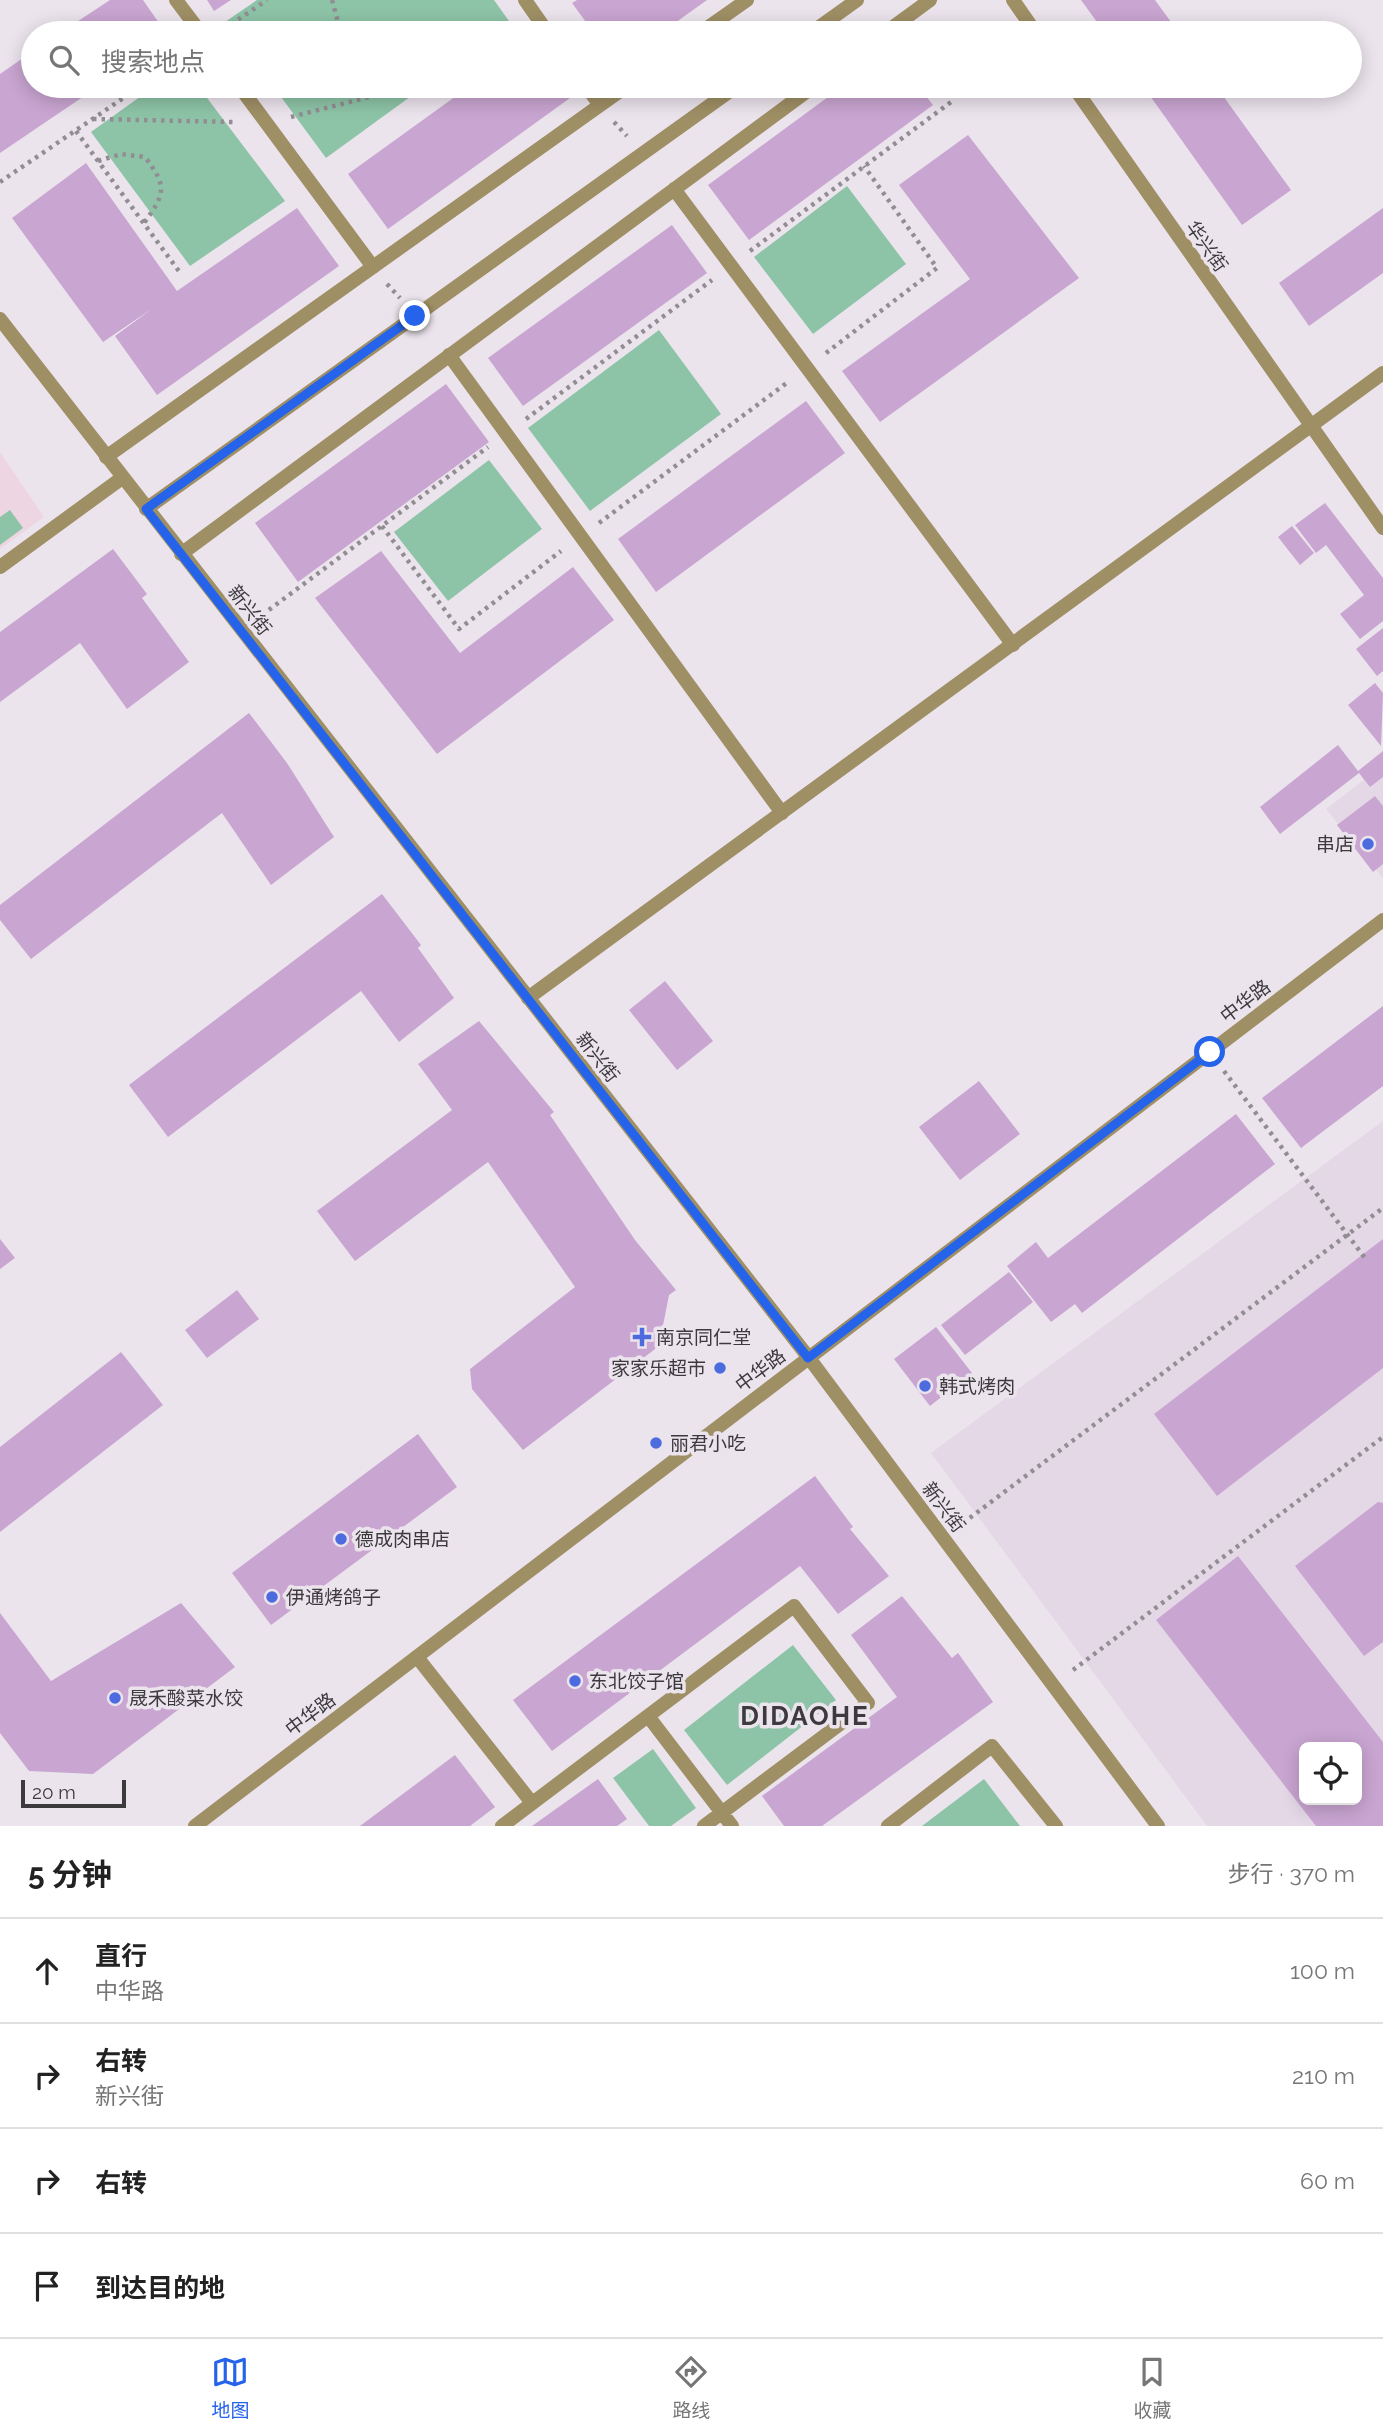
<!DOCTYPE html>
<html lang="zh">
<head>
<meta charset="utf-8">
<style>
  :root { --surface:#fff; --page:#f6f6f6; --text:#222; --muted:#767676; --line:#e0e0e0; --accent:#2563eb }
  body { margin:0; font-family:Raleway,"Noto Sans SC",sans-serif; background:var(--page); color:var(--text) }
  .controls { position:absolute; right:21px; bottom:21px; display:grid; overflow:hidden; border-radius:10px; box-shadow:0 4px 18px #0003 }
  .controls button { width:63px; height:63px; display:grid; place-items:center; padding:0; border:0; border-bottom:2px solid var(--line); background:var(--surface); color:var(--text); font:35px sans-serif }
  .scale { position:absolute; left:21px; bottom:18px; width:105px; box-sizing:border-box; padding-left:7px; border:4px solid #3d3a3e; border-top:0; font-size:19px; line-height:24px; white-space:nowrap; color:#3d3a3e; -webkit-text-stroke:5px #ece4ed; paint-order:stroke }
  .stop { position:absolute; width:21px; height:21px; margin:-16px; border:5px solid #2563eb; border-radius:50%; background:#fff }
  .stop.end { background:#2563eb; border-color:#fff; box-shadow:0 2px 7px #0008 }
  .list { margin:0; padding:0; list-style:none }
  h2 { display:flex; justify-content:space-between; align-items:center; height:91px; margin:0; padding:0 28px; font-size:30px }
  h2 small { font-size:23px; font-weight:400; color:var(--muted) }
  .list li { display:grid; grid-template-columns:46px 1fr auto; gap:21px; align-items:center; box-sizing:border-box; height:105px; padding:0 28px; border-top:2px solid var(--line) }
  .list b { display:block; font-size:26px; white-space:nowrap }
  .list p { margin:0; font-size:23px; white-space:nowrap; color:var(--muted) }
  .list em { font-size:23px; font-style:normal; color:var(--muted) }
  .icon { flex:none; width:38px; height:38px; fill:none; stroke:currentColor; stroke-width:2; stroke-linecap:round; stroke-linejoin:round }
  .map { position:relative; flex:none; width:1383px; height:1826px; overflow:hidden }
  .search { position:absolute; background:var(--surface); box-shadow:0 4px 18px #0003; left:21px; right:21px; top:21px; height:77px; display:flex; align-items:center; gap:18px; box-sizing:border-box; padding:0 24px; border-radius:38px; color:var(--muted); font-size:26px }
  .sheet { height:511px; background:var(--surface) }
  nav { display:flex; justify-content:space-around; align-items:center; box-sizing:border-box; height:98px; border-top:2px solid var(--line); background:var(--surface); font-size:19px; color:var(--muted) }
  nav a { display:grid; justify-items:center; gap:4px }
  nav .on { color:var(--accent) }
  .map>svg:first-child { display:block }
  .built { fill:#e4d8e7; fill-rule:evenodd }
  .medical { fill:#edd6e2 }
  .green { fill:#8dc4a7 }
  .building { fill:#c9a5d1; fill-rule:evenodd }
  .lines { fill:none; stroke-linecap:round; stroke-linejoin:round }
  .path { stroke:#928d93; stroke-width:4.5; stroke-dasharray:3.5 5; stroke-linecap:butt }
  .service { stroke:#9f8f65; stroke-width:14 }
  .pedestrian { stroke:#9f8f65; stroke-width:14 }
  .minor { stroke:#9f8f65; stroke-width:14 }
  .tertiary { stroke:#9f8f65; stroke-width:14 }
  .route { stroke:#2563eb; stroke-width:9 }
  .poi-dot { fill:#4c6bdf; stroke:#ece4ed; stroke-width:2.5 }
  .labels { text-anchor:middle; stroke-width:7; stroke-linejoin:round; paint-order:stroke }
  .street-label { font-size:19px; fill:#3d3a3e; stroke:#ece4ed }
  .poi-label { font-size:19px; fill:#3d3a3e; stroke:#ece4ed; text-anchor:start }
  .district-label { font-size:26px; font-weight:bold; letter-spacing:2px; fill:#3d3a3e; stroke:#ece4ed }
</style>
</head>
<body>
<div class="map">
<svg width="1383" height="1826" viewBox="0 0 1383 1826">
  <rect width="100%" height="100%" fill="#ece4ed"/>
  <path class="built" d="M 1383,765 L 1383,878 L 1326,809 Z
    M 1383,1121 L 1383,1826 L 1207,1826 L 931,1453 ZM 1304,1747 L 1357,1747 L 1357,1800 L 1304,1800 Z"/>
  <path class="medical" d="M 0,452 L 44,517 L 0,549 Z"/>
  <path class="green" d="M 257,0 L 494,0 L 511,24 L 498,33 L 234,33 L 225,22 Z
    M 155,86 L 198,86 L 285,201 L 190,266 L 91,132 Z
    M 273,86 L 425,86 L 326,158 Z
    M 847,186 L 906,264 L 813,334 L 754,257 Z
    M 659,330 L 721,414 L 590,511 L 528,428 Z
    M 489,460 L 542,529 L 448,601 L 394,532 Z
    M 10,510 L 23,528 L 0,545 L 0,517 Z
    M 793,1645 L 836,1700 L 727,1785 L 684,1730 Z
    M 653,1749 L 696,1808 L 671,1826 L 649,1826 L 613,1778 Z
    M 984,1779 L 1020,1826 L 922,1826 Z"/>
  <path class="building" d="M 110,0 L 143,0 L 166,33 L 60,33 Z
    M 207,0 L 231,0 L 214,11 Z
    M 577,0 L 707,0 L 661,33 L 594,33 L 572,3 Z
    M 1081,0 L 1155,0 L 1179,33 L 1105,33 Z
    M 33,51 L 33,86 L 99,86 L 0,153 L 0,74 Z
    M 470,86 L 561,86 L 570,98 L 388,229 L 348,174 Z
    M 843,86 L 918,86 L 933,105 L 749,240 L 708,185 Z
    M 1143,86 L 1216,86 L 1291,190 L 1242,225 Z
    M 968,135 L 1079,278 L 880,422 L 842,371 L 970,279 L 899,185 Z
    M 86,163 L 177,291 L 297,208 L 339,266 L 157,395 L 115,336 L 153,308 L 103,342 L 12,218 Z
    M 1383,208 L 1383,273 L 1309,326 L 1279,283 Z
    M 672,225 L 707,273 L 523,406 L 488,358 Z
    M 446,384 L 489,442 L 298,582 L 255,523 Z
    M 806,401 L 845,453 L 656,592 L 618,539 Z
    M 1325,503 L 1383,578 L 1383,621 L 1360,639 L 1340,614 L 1364,595 L 1326,545 L 1316,553 L 1295,525 Z
    M 1292,526 L 1314,553 L 1300,565 L 1278,537 Z
    M 113,549 L 147,594 L 142,598 L 189,662 L 127,709 L 80,643 L 0,702 L 0,632 Z
    M 381,551 L 460,653 L 573,567 L 614,620 L 437,754 L 315,598 Z
    M 1383,628 L 1383,671 L 1377,676 L 1356,649 Z
    M 1375,683 L 1383,693 L 1381,746 L 1348,705 Z
    M 249,713 L 287,763 L 334,837 L 271,885 L 222,813 L 31,959 L 0,920 L 0,905 Z
    M 1338,745 L 1358,771 L 1383,751 L 1383,777 L 1370,787 L 1359,773 L 1280,834 L 1260,807 Z
    M 1375,796 L 1383,806 L 1383,864 L 1373,872 L 1337,825 Z
    M 382,894 L 421,945 L 418,948 L 454,998 L 399,1042 L 361,991 L 168,1137 L 129,1085 Z
    M 665,981 L 713,1041 L 677,1070 L 629,1010 Z
    M 1383,1006 L 1383,1086 L 1301,1148 L 1262,1098 Z
    M 479,1021 L 554,1112 L 550,1115 L 635,1240 L 676,1290 L 669,1295 L 659,1346 L 523,1450 L 472,1389 L 470,1369 L 575,1287 L 488,1162 L 355,1261 L 317,1211 L 452,1110 L 418,1064 Z
    M 979,1081 L 1020,1134 L 960,1180 L 919,1127 Z
    M 1236,1114 L 1275,1164 L 1082,1313 L 1075,1304 L 1051,1322 L 1007,1266 L 1036,1242 L 1048,1258 Z
    M 0,1239 L 15,1258 L 0,1269 Z
    M 1383,1239 L 1383,1368 L 1217,1496 L 1154,1414 Z
    M 1009,1272 L 1033,1302 L 965,1355 L 941,1325 Z
    M 237,1290 L 259,1319 L 207,1358 L 185,1330 Z
    M 936,1327 L 972,1373 L 930,1406 L 894,1359 Z
    M 121,1352 L 163,1405 L 0,1532 L 0,1447 Z
    M 418,1434 L 457,1487 L 271,1625 L 232,1573 Z
    M 815,1476 L 853,1527 L 850,1529 L 889,1576 L 838,1614 L 800,1566 L 552,1751 L 513,1700 Z
    M 1378,1502 L 1383,1503 L 1383,1642 L 1364,1656 L 1295,1566 Z
    M 1238,1556 L 1383,1742 L 1383,1826 L 1316,1826 L 1156,1620 ZM 1304,1747 L 1357,1747 L 1357,1800 L 1304,1800 Z
    M 902,1596 L 952,1658 L 958,1653 L 993,1702 L 822,1826 L 784,1826 L 762,1796 L 897,1697 L 851,1635 Z
    M 181,1603 L 235,1667 L 93,1774 L 29,1771 L 0,1733 L 0,1613 L 51,1681 Z
    M 455,1755 L 495,1807 L 470,1826 L 360,1826 Z
    M 598,1779 L 627,1819 L 617,1826 L 532,1826 Z"/>
  <g class="lines">
    <path class="path" d="M 332,0 L 341,33
      M 224,29 L 267,0
      M 356,86 L 359,99
      M 291,117 L 412,86
      M 93,119 L 234,122
      M 614,122 L 627,136
      M 76,131 L 181,274
      M 98,161 L 121,154 L 145,157 C 168,187 165,194 144,223
      M 0,182 L 141,86
      M 750,251 L 951,102
      M 387,284 L 400,298
      M 826,353 L 937,268 L 864,166
      M 526,419 L 712,280
      M 599,523 L 788,382
      M 382,526 L 459,629 L 561,551
      M 262,615 L 488,447
      M 1224,1071 L 1365,1258
      M 963,1523 L 1383,1208
      M 1073,1670 L 1383,1437"/>
    <path class="service" d="M 176,0 L 201,33
      M 525,0 L 548,33
      M 700,33 L 747,0
      M 885,33 L 930,0
      M 239,86 L 373,267
      M 586,86 L 600,105
      M 674,189 L 1013,645
      M 449,355 L 782,813
      M 106,457 L 627,86
      M 181,554 L 814,86
      M 417,1657 L 532,1803
      M 648,1716 L 732,1826
      M 502,1826 L 794,1606 L 868,1703 L 704,1826
      M 888,1826 L 992,1746 L 1056,1826"/>
    <path class="pedestrian" d="M 811,33 L 857,0
      M 146,509 L 737,86
      M 0,567 L 122,478"/>
    <path class="minor" d="M 1013,0 L 1036,33
      M 1073,86 L 1383,528
      M 528,998 L 1383,373"/>
    <path class="tertiary" d="M 0,319 L 809,1358 L 1158,1826
      M 195,1826 L 1383,920"/>
  </g>
  <g class="lines">
    <path class="route" d="M 415,316 L 146,509 L 808,1358 L 1210,1052"/>
  </g>
  <g class="poi-dot">
    <circle cx="1368" cy="844" r="7"/>
    <path d="M638.5 1326.5h7v7h7v7h-7v7h-7v-7h-7v-7h7z"/>
    <circle cx="720" cy="1368" r="7"/>
    <circle cx="925" cy="1386" r="7"/>
    <circle cx="656" cy="1443" r="7"/>
    <circle cx="341" cy="1539" r="7"/>
    <circle cx="272" cy="1597" r="7"/>
    <circle cx="575" cy="1681" r="7"/>
    <circle cx="115" cy="1698" r="7"/>
  </g>
  <g class="labels">
    <g class="street-label">
      <text transform="translate(1207 246) rotate(55)" y="7">华兴街</text>
      <text transform="translate(250 610) rotate(52)" y="7">新兴街</text>
      <text transform="translate(1245 1001) rotate(-37)" y="7">中华路</text>
      <text transform="translate(598 1057) rotate(52)" y="7">新兴街</text>
      <text transform="translate(760 1370) rotate(-37)" y="7">中华路</text>
      <text transform="translate(944 1507) rotate(53)" y="7">新兴街</text>
      <text transform="translate(310 1714) rotate(-37)" y="7">中华路</text>
    </g>
    <g class="poi-label">
      <text x="1354" y="851" text-anchor="end">串店</text>
      <text x="656" y="1344">南京同仁堂</text>
      <text x="706" y="1375" text-anchor="end">家家乐超市</text>
      <text x="939" y="1393">韩式烤肉</text>
      <text x="670" y="1450">丽君小吃</text>
      <text x="355" y="1546">德成肉串店</text>
      <text x="286" y="1604">伊通烤鸽子</text>
      <text x="589" y="1688">东北饺子馆</text>
      <text x="129" y="1705">晟禾酸菜水饺</text>
    </g>
    <g class="district-label">
      <text x="805" y="1725">DIDAOHE</text>
    </g>
  </g>
</svg>
<div class="controls">
<button><svg class="icon" aria-label="locate" viewBox="0 0 24 24"><circle cx="12" cy="12" r="6"/><path d="M12 2v4M12 18v4M2 12h4M18 12h4"/></svg></button>
</div>
<div class="scale">20 m</div>
<div class="stop" style="left:1210px;top:1052px"></div>
<div class="stop end" style="left:415px;top:316px"></div>
<div class="search"><svg class="icon" aria-label="search" viewBox="0 0 24 24"><circle cx="10" cy="10" r="6"/><path d="M15 15l6 6"/></svg>搜索地点</div>
</div>
<section class="sheet">
<h2>5 分钟<small>步行 · 370 m</small></h2>
<ul class="list">
<li><svg class="icon" aria-label="ahead" viewBox="0 0 24 24"><path d="M12 20V5M6 11l6-6 6 6"/></svg><div><b>直行</b><p>中华路</p></div><em>100 m</em></li>
<li><svg class="icon" aria-label="right" viewBox="0 0 24 24"><path d="M7 20v-9h11M14 6l5 5-5 5"/></svg><div><b>右转</b><p>新兴街</p></div><em>210 m</em></li>
<li><svg class="icon" aria-label="right" viewBox="0 0 24 24"><path d="M7 20v-9h11M14 6l5 5-5 5"/></svg><div><b>右转</b></div><em>60 m</em></li>
<li><svg class="icon" aria-label="arrive" viewBox="0 0 24 24"><path d="M6 21V4h12l-3 4 3 4H6"/></svg><div><b>到达目的地</b></div></li>
</ul>
</section>
<nav>
<a class="on"><svg class="icon" aria-label="map" viewBox="0 0 24 24"><path d="M3 6l6-2 6 2 6-2v14l-6 2-6-2-6 2zM9 4v14M15 6v14"/></svg>地图</a>
<a><svg class="icon" aria-label="directions" viewBox="0 0 24 24"><path d="M12 3l9 9-9 9-9-9zM9 14v-3h6M13 9l2 2-2 2"/></svg>路线</a>
<a><svg class="icon" aria-label="saved" viewBox="0 0 24 24"><path d="M7 4h10v16l-5-4-5 4z"/></svg>收藏</a>
</nav>
</body>
</html>
